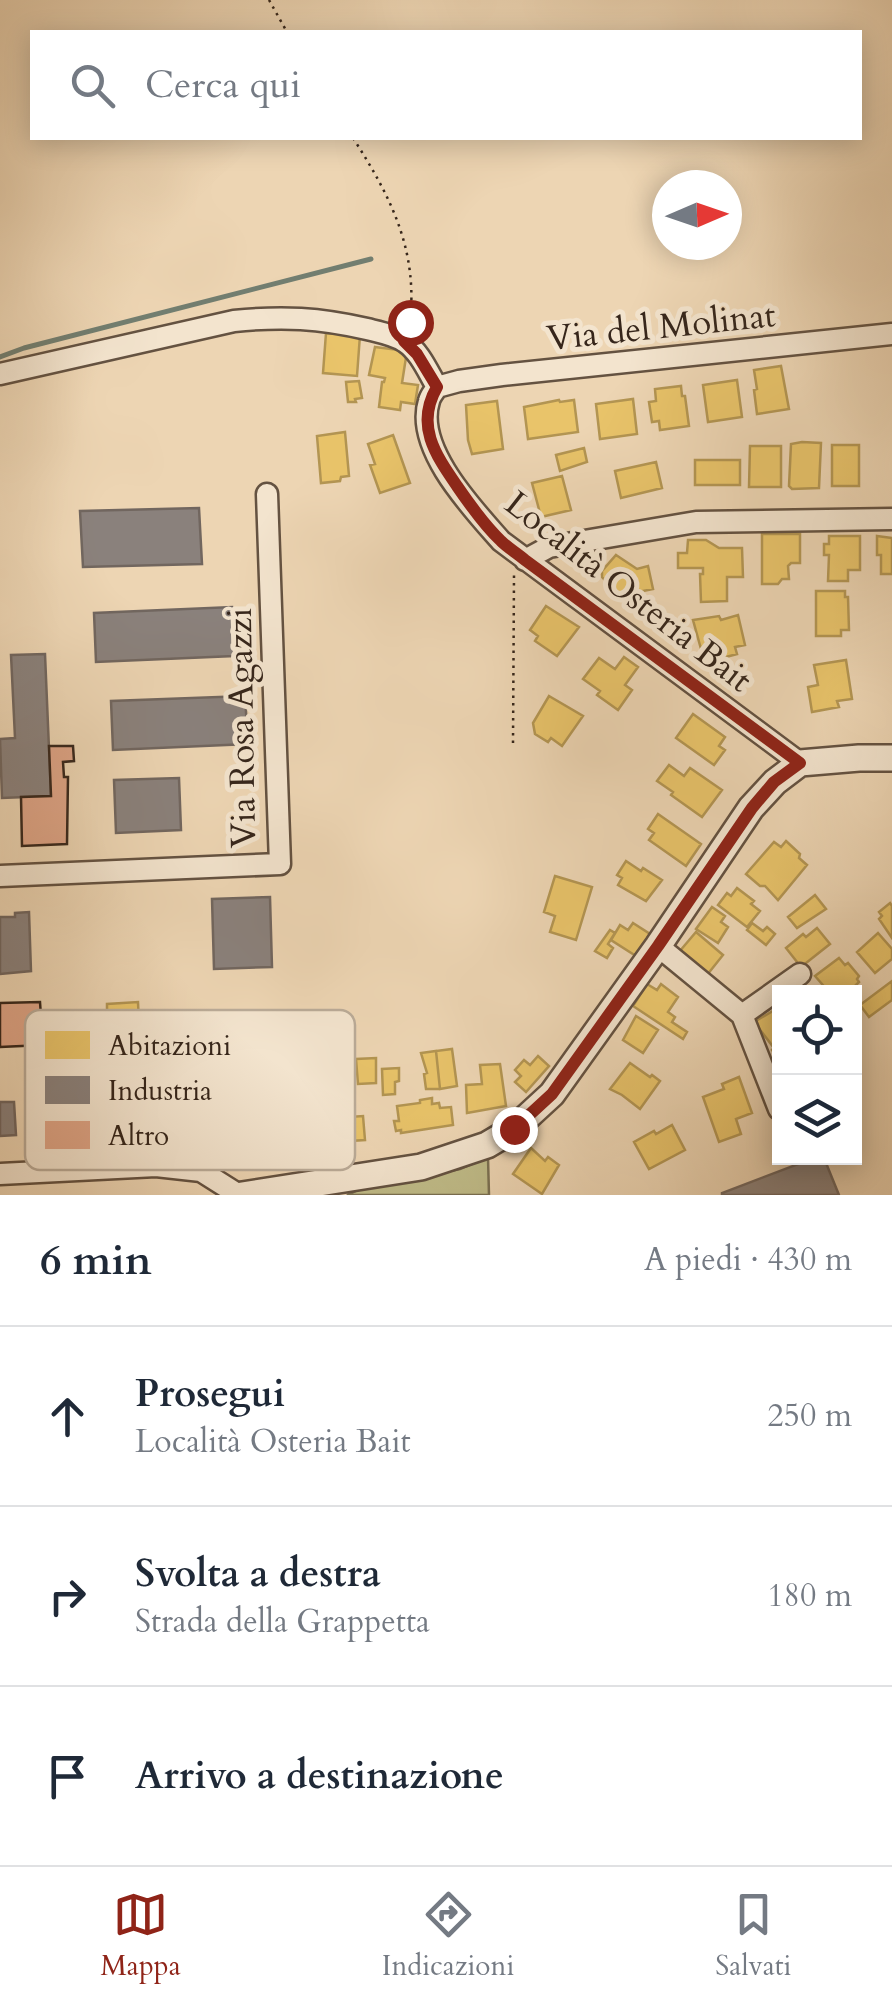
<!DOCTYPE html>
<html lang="it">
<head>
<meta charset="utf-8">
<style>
  :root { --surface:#fff; --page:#f2f2f3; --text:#1f2937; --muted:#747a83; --line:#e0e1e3; --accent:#8f2418 }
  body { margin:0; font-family:Cardo,serif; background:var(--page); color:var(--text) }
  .controls { position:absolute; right:30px; bottom:30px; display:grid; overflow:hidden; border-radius:0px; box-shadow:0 5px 25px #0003 }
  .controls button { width:90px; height:90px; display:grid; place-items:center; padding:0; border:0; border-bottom:2px solid var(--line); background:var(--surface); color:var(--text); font:50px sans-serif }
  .compass { position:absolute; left:652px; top:170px; width:90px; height:90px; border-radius:50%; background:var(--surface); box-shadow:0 5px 25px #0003; rotate:88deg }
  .stop { position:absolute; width:30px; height:30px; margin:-22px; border:8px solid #8f2418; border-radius:50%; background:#fff }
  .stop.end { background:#8f2418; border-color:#fff; box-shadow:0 2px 10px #0008 }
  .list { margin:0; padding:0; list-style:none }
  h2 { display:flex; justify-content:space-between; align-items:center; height:130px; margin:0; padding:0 40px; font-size:42px }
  h2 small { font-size:32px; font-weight:400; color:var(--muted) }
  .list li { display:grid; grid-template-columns:65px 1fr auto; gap:30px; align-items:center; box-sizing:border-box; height:180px; padding:0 40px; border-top:2px solid var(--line) }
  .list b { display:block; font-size:38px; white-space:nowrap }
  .list p { margin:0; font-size:32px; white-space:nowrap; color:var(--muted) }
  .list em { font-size:32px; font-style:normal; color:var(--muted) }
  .icon { flex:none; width:55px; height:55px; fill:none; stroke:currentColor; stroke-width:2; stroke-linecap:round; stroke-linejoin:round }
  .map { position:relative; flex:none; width:892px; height:1195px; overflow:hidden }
  .search { position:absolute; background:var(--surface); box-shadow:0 5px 25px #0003; left:30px; right:30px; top:30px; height:110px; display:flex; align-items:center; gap:25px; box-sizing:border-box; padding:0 35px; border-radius:0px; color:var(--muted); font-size:38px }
  .sheet { height:670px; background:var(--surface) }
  nav { display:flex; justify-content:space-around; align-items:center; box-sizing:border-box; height:140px; border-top:2px solid var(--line); background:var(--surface); font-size:28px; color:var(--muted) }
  nav a { display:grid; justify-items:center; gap:5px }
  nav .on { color:var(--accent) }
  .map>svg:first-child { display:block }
  .green { fill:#bfbb88; stroke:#7a7052; stroke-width:2.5 }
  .homes { fill:#e9c46a; stroke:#b39552; stroke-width:2.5 }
  .industry { fill:#8a817c; stroke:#71665f; stroke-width:2.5 }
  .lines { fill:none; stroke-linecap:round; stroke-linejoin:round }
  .stream { stroke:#727e70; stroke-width:5 }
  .building { fill:#dfa587; stroke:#36261b; stroke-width:2.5 }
  .minor-casing { stroke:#645241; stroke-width:25 }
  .tertiary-casing { stroke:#645241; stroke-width:30 }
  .path { stroke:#36261b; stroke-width:2.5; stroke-dasharray:2.5 5; stroke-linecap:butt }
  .minor { stroke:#f3e4ce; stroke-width:20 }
  .tertiary { stroke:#f3e4ce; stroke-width:25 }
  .route { stroke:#8f2418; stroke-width:12 }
  .labels { text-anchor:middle; stroke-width:10; stroke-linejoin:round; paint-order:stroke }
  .street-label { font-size:35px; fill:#36261b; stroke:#f3e4ce }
  .key { fill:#f3e4ce; stroke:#baab98; stroke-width:2.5 }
  .key-label { font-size:28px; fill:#36261b }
</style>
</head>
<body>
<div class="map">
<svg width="892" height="1195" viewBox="0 0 892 1195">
  <rect width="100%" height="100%" fill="#edd5b3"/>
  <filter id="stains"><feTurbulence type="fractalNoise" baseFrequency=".002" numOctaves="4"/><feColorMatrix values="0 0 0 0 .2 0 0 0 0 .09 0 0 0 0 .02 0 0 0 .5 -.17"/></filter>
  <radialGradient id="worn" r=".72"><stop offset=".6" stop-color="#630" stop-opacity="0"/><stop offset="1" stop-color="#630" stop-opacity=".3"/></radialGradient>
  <path class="green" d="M 488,1157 L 489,1195 L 347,1195 L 360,1189 L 460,1169 Z"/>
  <path class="homes" d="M 326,333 L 360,335 L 357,376 L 323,373 Z
    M 375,347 L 407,351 L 402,383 L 418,385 L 415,404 L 401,402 L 400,410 L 379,407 L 382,382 L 384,382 L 385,378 L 369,375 Z
    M 781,366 L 789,409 L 757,414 L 754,390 L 757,389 L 754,370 Z
    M 737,380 L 742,417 L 708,422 L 703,385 Z
    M 359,381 L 362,398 L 355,399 L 356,402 L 348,402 L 346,382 Z
    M 681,386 L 682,396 L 685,396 L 689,426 L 660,430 L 659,421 L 652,422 L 649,402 L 656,401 L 655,389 Z
    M 633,399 L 637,434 L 600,439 L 596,404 Z
    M 559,400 L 560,402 L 574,400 L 578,432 L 528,439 L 524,407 Z
    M 497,401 L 503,449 L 472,454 L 468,440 L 466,405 Z
    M 345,432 L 349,476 L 341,477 L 340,481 L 321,483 L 317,436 Z
    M 393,435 L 410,483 L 380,493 L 370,465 L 375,464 L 368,444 Z
    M 802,442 L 821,443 L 819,488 L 792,489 L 789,486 L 791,444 Z
    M 832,445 L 859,445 L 859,486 L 832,486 Z
    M 750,446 L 781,446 L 781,487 L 749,487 Z
    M 584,448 L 587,462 L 560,471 L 556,455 Z
    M 695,460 L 740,460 L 740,485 L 695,485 Z
    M 656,462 L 662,488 L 621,498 L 615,471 Z
    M 562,476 L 571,510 L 541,517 L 532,483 Z
    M 762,534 L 800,534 L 800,563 L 791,563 L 788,566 L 789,579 L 782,579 L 778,584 L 762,584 Z
    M 829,536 L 860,536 L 860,570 L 848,570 L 848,581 L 828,581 L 829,555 L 824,555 L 824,544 L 829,544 Z
    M 877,536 L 892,538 L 892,574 L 881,574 L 881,555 L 877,555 Z
    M 688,540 L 706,540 L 719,548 L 742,548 L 743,577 L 727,577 L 727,601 L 701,602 L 700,574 L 703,574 L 703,568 L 678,568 L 678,553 L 687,553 Z
    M 616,555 L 637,569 L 648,566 L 653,589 L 643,591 L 645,602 L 627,606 L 624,594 L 615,591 L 602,577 L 602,571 Z
    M 816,591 L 845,591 L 845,597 L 848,597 L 849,630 L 841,630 L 841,636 L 816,636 Z
    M 546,606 L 579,627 L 557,656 L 535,641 L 538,636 L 530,630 Z
    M 738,615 L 745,645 L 735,647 L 737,654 L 711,661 L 708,647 L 701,649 L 693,620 L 719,616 L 721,620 Z
    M 624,657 L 638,667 L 625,685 L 632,690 L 618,710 L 597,695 L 600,691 L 583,679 L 599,658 L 615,669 Z
    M 846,660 L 852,699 L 837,701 L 839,707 L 812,712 L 808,687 L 818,685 L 814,665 Z
    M 549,696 L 583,716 L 562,746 L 551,738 L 548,742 L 535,734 L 533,723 Z
    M 693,714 L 725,737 L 719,746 L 725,750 L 714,765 L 676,738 Z
    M 669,765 L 684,776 L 690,768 L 722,790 L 702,817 L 671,795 L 673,792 L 657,781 Z
    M 658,814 L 701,844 L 686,866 L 649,840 L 654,833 L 648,829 Z
    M 786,841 L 800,854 L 799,858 L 807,865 L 778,900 L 765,886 L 760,886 L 746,874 L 774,842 L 781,847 Z
    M 626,861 L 641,871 L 643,868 L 662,880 L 646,901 L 618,885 L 622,878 L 617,875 Z
    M 555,876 L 592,887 L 576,940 L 550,932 L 555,916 L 544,912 Z
    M 737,888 L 754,901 L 751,904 L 760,911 L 747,927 L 718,905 L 727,893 L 731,896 Z
    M 815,895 L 826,909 L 797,928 L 788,917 Z
    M 890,903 L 892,906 L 892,938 L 879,919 L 882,916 L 879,912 Z
    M 712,907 L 725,916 L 721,922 L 728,927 L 718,943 L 696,929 Z
    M 633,923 L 650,934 L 636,956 L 611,940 L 620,925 L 628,930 Z
    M 752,923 L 763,931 L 767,927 L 775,934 L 766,945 L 747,930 Z
    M 817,928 L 830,944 L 801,967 L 786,948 L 803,934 L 806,937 Z
    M 610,930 L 615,933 L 608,944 L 613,948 L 607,958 L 595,951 Z
    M 696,932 L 723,955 L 707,975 L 679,952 Z
    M 878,933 L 892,949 L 892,959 L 875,973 L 857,952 Z
    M 839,958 L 845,965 L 848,963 L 859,976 L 857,979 L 859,982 L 849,992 L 829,992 L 815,976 Z
    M 892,981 L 892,1000 L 869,1017 L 860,1005 Z
    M 647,984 L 657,990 L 661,984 L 678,997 L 668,1012 L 675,1017 L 672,1022 L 687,1032 L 683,1039 L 633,1006 Z
    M 138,1002 L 140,1045 L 108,1045 L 108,1040 L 105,1040 L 104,1018 L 107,1018 L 107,1004 Z
    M 778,1008 L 780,1009 L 780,1067 L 774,1060 L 777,1057 L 772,1050 L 774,1048 L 754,1022 Z
    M 636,1016 L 658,1030 L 643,1053 L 623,1040 Z
    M 452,1049 L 457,1086 L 440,1089 L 436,1051 Z
    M 436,1051 L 440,1089 L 426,1089 L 424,1074 L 427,1073 L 421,1053 Z
    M 538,1056 L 549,1066 L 526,1092 L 515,1082 L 521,1076 L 515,1070 L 524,1060 L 530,1065 Z
    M 376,1058 L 376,1083 L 358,1084 L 356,1059 Z
    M 630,1063 L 650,1077 L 652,1075 L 660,1081 L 640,1109 L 622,1095 L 610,1089 Z
    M 500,1064 L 506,1106 L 467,1113 L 466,1085 L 482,1084 L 480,1065 Z
    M 399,1068 L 399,1081 L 395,1082 L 395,1094 L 383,1095 L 382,1069 Z
    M 739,1077 L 752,1113 L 736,1119 L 741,1134 L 719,1142 L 703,1097 L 724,1089 L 722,1084 Z
    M 432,1098 L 432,1104 L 439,1103 L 440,1108 L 451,1107 L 453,1125 L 401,1133 L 401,1130 L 396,1131 L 394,1121 L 399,1121 L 397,1106 L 420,1103 L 420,1100 Z
    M 363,1116 L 365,1140 L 350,1141 L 350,1144 L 337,1145 L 335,1118 Z
    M 672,1125 L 685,1150 L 649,1169 L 634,1142 L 654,1131 L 656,1134 Z
    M 531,1148 L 545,1161 L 548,1157 L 559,1165 L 542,1194 L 513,1174 Z"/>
  <path class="industry" d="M 199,508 L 202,564 L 83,567 L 80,511 Z
    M 232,607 L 234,656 L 96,662 L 94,613 Z
    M 45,654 L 51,796 L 2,798 L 0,739 L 15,738 L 11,655 Z
    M 245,696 L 248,744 L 113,750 L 111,701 Z
    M 179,778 L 181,830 L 116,833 L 114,780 Z
    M 270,897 L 272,967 L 214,969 L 212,899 Z
    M 29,912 L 31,971 L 0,974 L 0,917 L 15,917 L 15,913 Z
    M 0,1102 L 14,1102 L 16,1135 L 0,1136 Z
    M 814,1158 L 824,1158 L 839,1195 L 722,1195 L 722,1193 Z"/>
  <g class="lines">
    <path class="stream" d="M 0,357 L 24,348 L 371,259"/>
  </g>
  <path class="building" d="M 49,746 L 73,746 L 74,761 L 63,762 L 64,777 L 68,777 L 67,844 L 22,846 L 21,797 L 51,796 Z
    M 40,1002 L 43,1045 L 0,1047 L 0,1003 Z"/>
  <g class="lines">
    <g class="minor-casing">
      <path id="minor" d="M 0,374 L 234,321 C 283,316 319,318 367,329 C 379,332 395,335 405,342 C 420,352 428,372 437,387 C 434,392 430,396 429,401 C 414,448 473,509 501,541 L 800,763
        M 437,387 L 459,381 L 502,375 L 892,334
        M 525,560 L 549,547 L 696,522 L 892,519
        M 0,876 L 280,864 L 267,494
        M 658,946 L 742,1015 L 779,1109
        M 742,1015 L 800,974
        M 0,1174 L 156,1166 L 201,1171 L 239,1195"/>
    </g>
    <g class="tertiary-casing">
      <path id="tertiary" d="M 242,1195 L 421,1167 L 487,1145 L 514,1129 L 552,1094 L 658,946 L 751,808 L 775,782 L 800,763 L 859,758 L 892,758"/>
    </g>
    <path class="path" d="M 269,0 L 287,32
      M 353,138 C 391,197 418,250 410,322
      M 513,743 L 514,575"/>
    <use href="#minor" class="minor"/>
    <use href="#tertiary" class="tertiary"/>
  </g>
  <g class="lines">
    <path class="route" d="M 410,322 L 404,341 L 417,354 L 437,387 C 415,425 435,454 457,486 C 470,505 484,525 501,541 C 508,548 517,553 525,560 L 800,763 L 774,782 L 752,808 L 658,946 L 552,1094 L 514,1129"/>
  </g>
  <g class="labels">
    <g class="street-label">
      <text transform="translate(661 326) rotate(-6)" y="12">Via del Molinat</text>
      <text transform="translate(629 591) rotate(38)" y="12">Località Osteria Bait</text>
      <text transform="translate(241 728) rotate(-91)" y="12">Via Rosa Agazzi</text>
    </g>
  </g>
  <rect x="25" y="1010" width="330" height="160" rx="15" class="key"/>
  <rect x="45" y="1031" width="45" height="28" fill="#e9c46a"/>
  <rect x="45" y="1076" width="45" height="28" fill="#8a817c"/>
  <rect x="45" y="1121" width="45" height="28" fill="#dfa587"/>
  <g class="key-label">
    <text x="108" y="1055">Abitazioni</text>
    <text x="108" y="1100">Industria</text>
    <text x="108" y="1145">Altro</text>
  </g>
  <rect width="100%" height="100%" filter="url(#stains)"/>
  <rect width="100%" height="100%" fill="url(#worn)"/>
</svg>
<div class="controls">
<button><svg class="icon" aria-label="locate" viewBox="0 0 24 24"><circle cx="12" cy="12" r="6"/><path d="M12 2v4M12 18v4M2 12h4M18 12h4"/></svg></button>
<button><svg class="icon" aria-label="layers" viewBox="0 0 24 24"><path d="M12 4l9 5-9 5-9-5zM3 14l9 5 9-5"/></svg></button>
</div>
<svg class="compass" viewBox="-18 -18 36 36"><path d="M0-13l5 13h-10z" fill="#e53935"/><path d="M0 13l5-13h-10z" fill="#747a83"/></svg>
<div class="stop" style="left:410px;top:322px"></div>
<div class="stop end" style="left:514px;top:1129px"></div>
<div class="search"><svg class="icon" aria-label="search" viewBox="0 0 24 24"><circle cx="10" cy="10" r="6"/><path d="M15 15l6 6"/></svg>Cerca qui</div>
</div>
<section class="sheet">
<h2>6 min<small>A piedi · 430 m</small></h2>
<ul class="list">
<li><svg class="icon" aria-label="ahead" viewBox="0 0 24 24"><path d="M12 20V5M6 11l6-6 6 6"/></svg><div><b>Prosegui</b><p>Località Osteria Bait</p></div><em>250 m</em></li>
<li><svg class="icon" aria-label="right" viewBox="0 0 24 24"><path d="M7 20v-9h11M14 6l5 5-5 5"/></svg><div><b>Svolta a destra</b><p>Strada della Grappetta</p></div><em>180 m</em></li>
<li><svg class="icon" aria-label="arrive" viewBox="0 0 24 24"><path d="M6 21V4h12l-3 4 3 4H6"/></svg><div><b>Arrivo a destinazione</b></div></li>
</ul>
</section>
<nav>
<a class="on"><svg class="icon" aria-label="map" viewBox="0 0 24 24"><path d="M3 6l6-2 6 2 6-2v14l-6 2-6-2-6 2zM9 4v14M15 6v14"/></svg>Mappa</a>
<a><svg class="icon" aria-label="directions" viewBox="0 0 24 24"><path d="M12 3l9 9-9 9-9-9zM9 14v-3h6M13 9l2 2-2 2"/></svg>Indicazioni</a>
<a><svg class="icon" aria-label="saved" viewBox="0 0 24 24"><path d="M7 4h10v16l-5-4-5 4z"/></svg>Salvati</a>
</nav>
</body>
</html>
